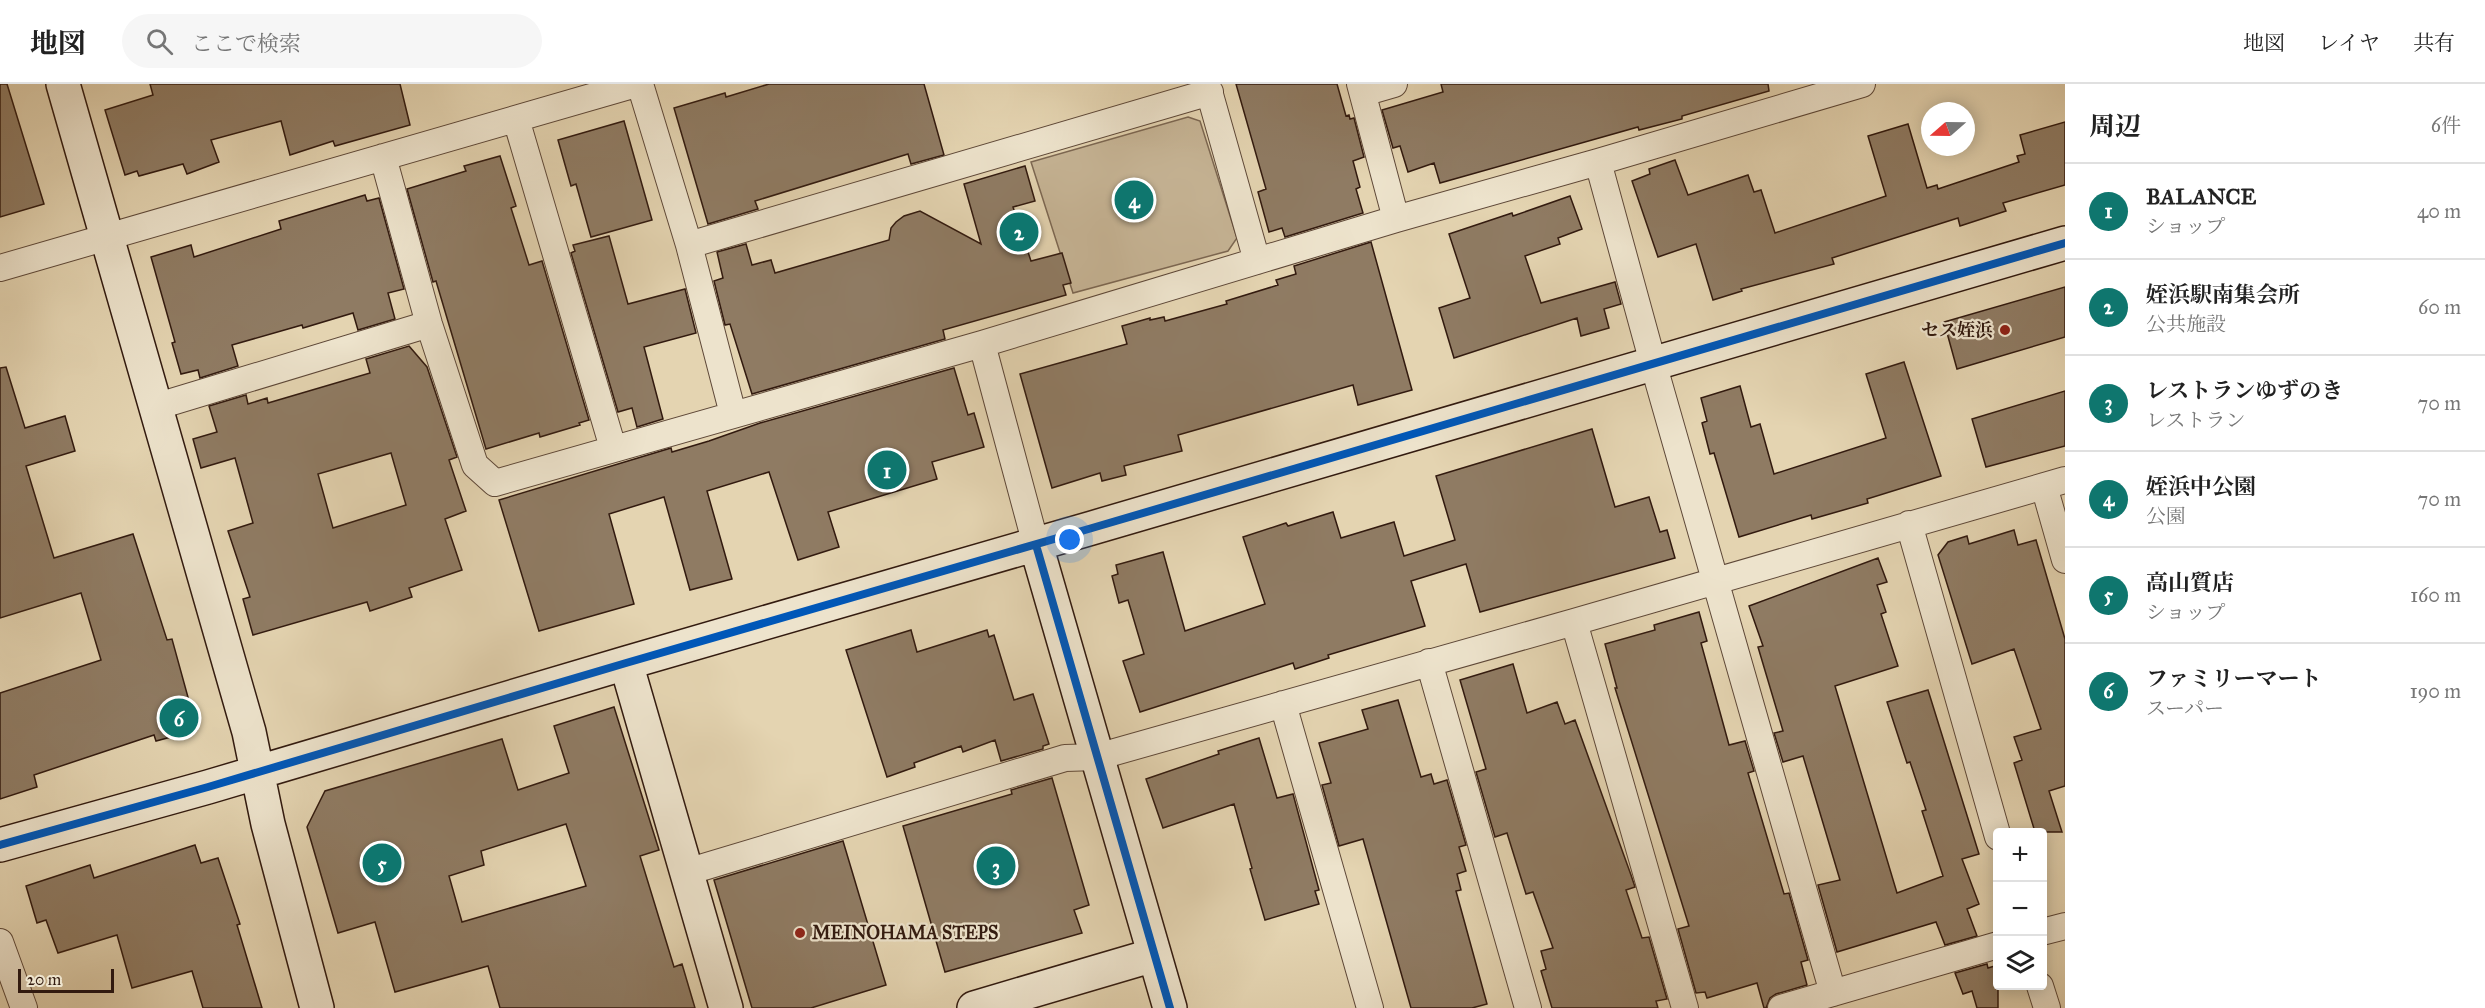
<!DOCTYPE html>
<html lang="ja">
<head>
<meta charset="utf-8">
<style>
  :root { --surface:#fff; --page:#f6f6f6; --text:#222; --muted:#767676; --line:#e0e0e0; --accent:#0f766e }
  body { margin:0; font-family:"IM FELL Great Primer","Noto Serif JP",serif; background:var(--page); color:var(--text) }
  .controls { position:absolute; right:18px; bottom:18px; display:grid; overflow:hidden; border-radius:6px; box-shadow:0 3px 15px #0003 }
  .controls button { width:54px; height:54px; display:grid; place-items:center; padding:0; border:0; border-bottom:2px solid var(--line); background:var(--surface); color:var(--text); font:30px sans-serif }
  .compass { position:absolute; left:1921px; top:18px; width:54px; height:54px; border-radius:50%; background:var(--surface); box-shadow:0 3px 15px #0003; rotate:250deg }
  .scale { position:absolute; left:18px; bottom:15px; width:96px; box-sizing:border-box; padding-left:6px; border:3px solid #321a0f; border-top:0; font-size:16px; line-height:21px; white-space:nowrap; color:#321a0f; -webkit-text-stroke:4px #ede3cc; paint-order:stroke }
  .you { position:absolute; left:1070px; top:456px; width:21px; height:21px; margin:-15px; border:4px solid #fff; border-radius:50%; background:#1a73e8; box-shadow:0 0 0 9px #1a73e833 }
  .badge { display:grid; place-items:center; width:39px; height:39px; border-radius:50%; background:var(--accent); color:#fff; font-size:20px; font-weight:700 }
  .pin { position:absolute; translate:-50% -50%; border:3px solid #fff; box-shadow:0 2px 6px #0006 }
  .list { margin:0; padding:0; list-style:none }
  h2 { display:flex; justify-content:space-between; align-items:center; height:78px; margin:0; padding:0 24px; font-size:26px }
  h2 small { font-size:20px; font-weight:400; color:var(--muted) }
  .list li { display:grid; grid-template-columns:39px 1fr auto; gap:18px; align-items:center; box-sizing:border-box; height:96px; padding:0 24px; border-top:2px solid var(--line) }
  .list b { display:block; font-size:22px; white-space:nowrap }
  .list p { margin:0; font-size:20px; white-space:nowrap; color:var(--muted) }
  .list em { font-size:20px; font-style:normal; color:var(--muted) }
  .icon { flex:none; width:33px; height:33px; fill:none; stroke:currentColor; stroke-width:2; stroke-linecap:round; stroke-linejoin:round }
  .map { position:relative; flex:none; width:2065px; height:924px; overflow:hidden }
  header { display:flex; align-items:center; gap:36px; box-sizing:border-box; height:84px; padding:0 30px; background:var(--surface); border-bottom:2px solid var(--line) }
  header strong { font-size:28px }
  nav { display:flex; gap:33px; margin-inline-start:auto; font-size:21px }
  .search { width:420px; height:54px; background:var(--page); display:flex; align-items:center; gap:15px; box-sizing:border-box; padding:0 21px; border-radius:33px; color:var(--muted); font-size:22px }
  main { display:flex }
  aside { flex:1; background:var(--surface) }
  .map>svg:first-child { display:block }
  .green { fill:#c6b495; stroke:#7c6752; stroke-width:1.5 }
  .building { fill:#8f7b63; stroke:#321a0f; stroke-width:1.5; fill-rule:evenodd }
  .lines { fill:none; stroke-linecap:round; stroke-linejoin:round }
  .street-casing { stroke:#5e4838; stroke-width:28 }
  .secondary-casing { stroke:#321a0f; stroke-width:36 }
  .street { stroke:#ede3cc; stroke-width:26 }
  .secondary { stroke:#ede3cc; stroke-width:33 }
  .cycleway-casing { stroke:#ede3cc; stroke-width:11 }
  .cycleway { stroke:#0057b8; stroke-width:8 }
  .poi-dot { fill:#8f2418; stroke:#ede3cc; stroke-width:2 }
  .labels { text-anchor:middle; stroke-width:4.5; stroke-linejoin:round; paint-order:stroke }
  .poi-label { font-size:18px; font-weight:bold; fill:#321a0f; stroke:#ede3cc; text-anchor:end }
</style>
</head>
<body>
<header>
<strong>地図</strong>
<div class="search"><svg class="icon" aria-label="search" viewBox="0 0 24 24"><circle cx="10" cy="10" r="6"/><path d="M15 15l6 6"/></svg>ここで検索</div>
<nav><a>地図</a><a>レイヤ</a><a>共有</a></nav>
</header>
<main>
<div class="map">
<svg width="2065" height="924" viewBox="0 0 2065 924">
  <rect width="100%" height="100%" fill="#e4d4b1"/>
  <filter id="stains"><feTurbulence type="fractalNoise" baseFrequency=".00333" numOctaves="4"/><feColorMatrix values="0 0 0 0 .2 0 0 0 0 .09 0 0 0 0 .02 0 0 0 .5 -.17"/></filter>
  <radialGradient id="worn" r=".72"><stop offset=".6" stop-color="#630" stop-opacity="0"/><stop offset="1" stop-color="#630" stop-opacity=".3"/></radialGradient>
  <path class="green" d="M 1188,33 L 1200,37 L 1237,154 L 1228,167 L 1073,209 L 1031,78 Z"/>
  <path class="building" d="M 0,0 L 7,0 L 44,120 L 0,133 Z
    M 150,0 L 400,0 L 410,41 L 335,62 L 333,57 L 290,71 L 281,37 L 211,56 L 219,78 L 187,90 L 183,80 L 139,92 L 137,87 L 125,91 L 105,26 L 153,11 Z
    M 769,0 L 924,0 L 944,71 L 911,80 L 908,70 L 755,117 L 758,125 L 708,140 L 674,24 L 725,9 L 726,13 Z
    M 1236,0 L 1337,0 L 1346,32 L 1349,31 L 1350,35 L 1354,34 L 1364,73 L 1353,77 L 1360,103 L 1356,105 L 1363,129 L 1285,153 L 1282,144 L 1269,148 L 1258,108 L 1266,105 Z
    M 1441,0 L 1768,0 L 1769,7 L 1682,32 L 1682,35 L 1639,46 L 1638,43 L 1440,99 L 1434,79 L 1408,88 L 1400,62 L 1393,64 L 1382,26 L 1443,8 Z
    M 624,37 L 652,136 L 591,153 L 576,100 L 571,102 L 558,56 Z
    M 2065,38 L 2065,101 L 2003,119 L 2006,127 L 1960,142 L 1958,134 L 1832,174 L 1834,180 L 1741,205 L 1742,207 L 1713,216 L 1696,160 L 1658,173 L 1632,97 L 1650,90 L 1649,85 L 1675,76 L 1688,111 L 1748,91 L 1754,108 L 1761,106 L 1775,149 L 1886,112 L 1868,52 L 1908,40 L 1927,104 L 1937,101 L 1938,105 L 2019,78 L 2017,72 L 2025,70 L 2020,51 Z
    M 500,72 L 516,122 L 511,124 L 529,181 L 542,177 L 589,336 L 579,339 L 580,341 L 540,353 L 539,349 L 486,365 L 436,197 L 433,198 L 407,105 L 466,87 L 464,82 Z
    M 1025,82 L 1035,117 L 1013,123 L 1031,177 L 1062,169 L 1071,199 L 1063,201 L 1066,211 L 943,246 L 945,255 L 752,310 L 730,240 L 725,241 L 714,197 L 723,194 L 717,168 L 746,160 L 752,181 L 771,176 L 775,189 L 889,156 L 891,144 L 896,138 L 904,132 L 920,127 L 981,160 L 964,100 Z
    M 365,111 L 367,117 L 379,114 L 404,205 L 388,209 L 395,235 L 358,246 L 353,229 L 303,244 L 302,241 L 232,261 L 238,282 L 200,294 L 198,286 L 181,290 L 172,259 L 175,258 L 151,173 L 191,161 L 194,173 L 281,145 L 279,137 Z
    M 1570,112 L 1582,145 L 1558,154 L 1560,160 L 1525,172 L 1541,219 L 1615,198 L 1621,220 L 1604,225 L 1609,244 L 1581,252 L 1577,234 L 1454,274 L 1439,224 L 1470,214 L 1449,150 L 1512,129 L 1513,132 Z
    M 609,152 L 628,220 L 685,205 L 696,249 L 644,263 L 663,335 L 637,343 L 632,324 L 618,328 L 571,169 L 575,167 L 573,161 Z
    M 1371,158 L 1412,306 L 1358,321 L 1353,301 L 1178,351 L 1182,367 L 1124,382 L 1126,391 L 1102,397 L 1100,389 L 1052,404 L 1020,290 L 1127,260 L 1122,242 L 1150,234 L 1150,236 L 1164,233 L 1165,237 L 1227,220 L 1226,217 L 1278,201 L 1276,196 L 1296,190 L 1294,182 Z
    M 2065,203 L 2065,253 L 1957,285 L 1944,238 Z
    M 409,262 L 427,283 L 457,373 L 449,376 L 466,427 L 445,435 L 462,486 L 409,504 L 412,513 L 370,527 L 367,518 L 253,551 L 243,515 L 250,513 L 228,447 L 253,439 L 235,374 L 201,384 L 193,355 L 217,348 L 209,322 L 246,311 L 248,320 L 267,314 L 268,319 L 370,289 L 366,275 ZM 391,369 L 406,421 L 333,444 L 318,390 Z
    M 1904,278 L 1941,392 L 1867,415 L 1868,419 L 1812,435 L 1811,431 L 1739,453 L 1714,369 L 1710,370 L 1702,339 L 1707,337 L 1701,314 L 1740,302 L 1751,343 L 1760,340 L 1774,390 L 1886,354 L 1866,290 Z
    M 6,283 L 25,344 L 65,332 L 75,367 L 26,382 L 54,474 L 133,450 L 167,556 L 172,555 L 197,646 L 156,657 L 154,651 L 34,691 L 37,703 L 0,715 L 0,609 L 101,576 L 81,509 L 0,534 L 0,284 Z
    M 954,284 L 968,331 L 974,329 L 984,363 L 932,378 L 937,395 L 828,428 L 839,463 L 798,476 L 769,388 L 707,407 L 732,495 L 690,506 L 664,413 L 609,430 L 634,520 L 539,547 L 499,416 L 671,364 L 672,368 L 709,357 L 760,339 Z
    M 2065,307 L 2065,362 L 1986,383 L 1972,335 Z
    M 1592,345 L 1615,423 L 1649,413 L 1660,448 L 1667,446 L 1675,474 L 1480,528 L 1466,480 L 1411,497 L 1425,542 L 1328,571 L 1329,574 L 1295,585 L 1293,579 L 1140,628 L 1123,577 L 1144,570 L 1128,516 L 1119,519 L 1112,492 L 1118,490 L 1116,481 L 1163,468 L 1185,547 L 1265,520 L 1243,453 L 1286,439 L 1288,442 L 1333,428 L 1341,454 L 1394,438 L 1404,472 L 1455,456 L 1436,392 Z
    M 2014,446 L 2018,461 L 2036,456 L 2065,555 L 2065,702 L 2049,707 L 2062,748 L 2035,748 L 2014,679 L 2022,676 L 2014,653 L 2041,645 L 2014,565 L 1972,580 L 1938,471 L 1948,458 L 1967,452 L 1969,460 Z
    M 1878,474 L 1887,498 L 1877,501 L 1886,528 L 1881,530 L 1898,582 L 1835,602 L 1897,809 L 1943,792 L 1922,727 L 1926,726 L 1910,678 L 1907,679 L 1887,618 L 1928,606 L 1979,770 L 1962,775 L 1979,820 L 1967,825 L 1977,852 L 1945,861 L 1936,838 L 1837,868 L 1818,801 L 1840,796 L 1803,672 L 1783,678 L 1774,649 L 1783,647 L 1758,563 L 1763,562 L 1749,522 Z
    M 1699,528 L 1707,557 L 1701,559 L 1729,661 L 1745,657 L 1754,687 L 1748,689 L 1784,810 L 1789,809 L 1808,876 L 1801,878 L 1807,901 L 1776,910 L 1770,914 L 1766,924 L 1764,924 L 1757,899 L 1707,914 L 1705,908 L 1696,909 L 1678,845 L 1689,842 L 1615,604 L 1617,604 L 1605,560 L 1655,546 L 1654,541 Z
    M 911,546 L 917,568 L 987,546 L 989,553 L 994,551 L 1014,616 L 1033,610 L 1049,660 L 1043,662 L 1043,665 L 1001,677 L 995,656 L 963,668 L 961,662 L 914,679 L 915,683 L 887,693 L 846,566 Z
    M 1513,580 L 1527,629 L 1557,618 L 1565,640 L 1575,636 L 1631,791 L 1635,803 L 1626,806 L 1642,854 L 1649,853 L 1667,915 L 1656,917 L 1658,924 L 1552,924 L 1541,887 L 1546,885 L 1541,867 L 1553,864 L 1533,808 L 1526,810 L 1507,749 L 1495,753 L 1476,688 L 1486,685 L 1460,596 Z
    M 1398,616 L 1421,693 L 1431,690 L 1434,700 L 1447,696 L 1466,761 L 1459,763 L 1466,787 L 1457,790 L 1461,806 L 1456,807 L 1487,920 L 1472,924 L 1411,924 L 1363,755 L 1339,762 L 1322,701 L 1331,699 L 1319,659 L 1368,645 L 1362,626 Z
    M 614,623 L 659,766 L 640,772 L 674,883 L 682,880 L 695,924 L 500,924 L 488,882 L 395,908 L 375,838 L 338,849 L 307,743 L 325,707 L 502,655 L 518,706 L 569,689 L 554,642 ZM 566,740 L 586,802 L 462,838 L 449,792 L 484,781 L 481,767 Z
    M 1259,654 L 1277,714 L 1293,710 L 1319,806 L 1315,807 L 1319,820 L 1265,836 L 1250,785 L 1252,784 L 1234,720 L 1163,744 L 1146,695 L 1219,670 L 1218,667 Z
    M 1052,694 L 1089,821 L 1074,826 L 1082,849 L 945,888 L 903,742 L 1012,710 L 1011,706 Z
    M 843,757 L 886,901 L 811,924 L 752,924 L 714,796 Z
    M 195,761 L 201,779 L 218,774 L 240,840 L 237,841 L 262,924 L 203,924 L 192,887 L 132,904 L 117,851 L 58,869 L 46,836 L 37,839 L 26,802 L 90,781 L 94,794 Z
    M 1987,880 L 1988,884 L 1998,881 L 1998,924 L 1977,924 L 1972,907 L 1963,910 L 1955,889 Z"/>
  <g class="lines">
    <g class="street-casing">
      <path id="street" d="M 640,0 L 689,161 L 733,330
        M 1207,0 L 1257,177
        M 1360,0 L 1396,135
        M 1363,9 L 1394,0
        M 516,35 L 613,364
        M 383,73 L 429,240 L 475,381 L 495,399 L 982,260 L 1396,135 L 1598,78 L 1862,0
        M 1598,78 L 1653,279 L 1833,909
        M 689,161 L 1210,8
        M 0,184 L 636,0
        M 982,260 L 1036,461
        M 155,323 L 429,240
        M 2044,402 L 2065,476
        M 1909,440 L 1998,753
        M 1574,538 L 1685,924
        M 1429,578 L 1528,924
        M 1283,620 L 1370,924
        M 687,788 L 1065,674 L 1097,673 L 1574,538 L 2065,396
        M 2042,848 L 2065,842
        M 0,858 L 24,924
        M 2040,902 L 2047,924
        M 1781,924 L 1998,861"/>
    </g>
    <g class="secondary-casing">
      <path id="secondary" d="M 63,0 L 249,648 L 268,740 L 317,924
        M 1036,461 L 1170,924
        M 626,579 L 726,924
        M 0,761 L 208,703 L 626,579 L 1092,444 L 2065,159
        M 974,924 L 1154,871"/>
    </g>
    <use href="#street" class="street"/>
    <use href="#secondary" class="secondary"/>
    <g class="cycleway-casing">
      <path id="cycleway" d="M 1036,461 L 1170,924
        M 0,761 L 208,703 L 626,579 L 1092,444 L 2065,159"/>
    </g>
    <use href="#cycleway" class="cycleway"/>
  </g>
  <g class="poi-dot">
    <circle cx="2005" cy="246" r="6"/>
    <circle cx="800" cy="849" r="6"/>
  </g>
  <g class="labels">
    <g class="poi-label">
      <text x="1993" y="252">セス姪浜</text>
      <text x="812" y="855" text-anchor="start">MEINOHAMA STEPS</text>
    </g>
  </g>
  <rect width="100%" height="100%" filter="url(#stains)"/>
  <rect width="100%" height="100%" fill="url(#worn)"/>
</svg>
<div class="controls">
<button>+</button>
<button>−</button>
<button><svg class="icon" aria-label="layers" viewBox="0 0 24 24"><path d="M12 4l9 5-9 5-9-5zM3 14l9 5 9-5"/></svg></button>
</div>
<svg class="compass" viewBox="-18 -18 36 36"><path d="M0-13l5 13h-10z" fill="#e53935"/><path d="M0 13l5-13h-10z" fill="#767676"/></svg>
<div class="scale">20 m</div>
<div class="you"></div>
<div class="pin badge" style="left:887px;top:386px">1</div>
<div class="pin badge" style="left:1019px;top:148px">2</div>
<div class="pin badge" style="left:996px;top:782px">3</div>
<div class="pin badge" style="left:1134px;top:116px">4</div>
<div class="pin badge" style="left:382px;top:779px">5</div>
<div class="pin badge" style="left:179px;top:634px">6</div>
</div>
<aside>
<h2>周辺<small>6件</small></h2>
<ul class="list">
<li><span class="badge">1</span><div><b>BALANCE</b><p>ショップ</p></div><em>40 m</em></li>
<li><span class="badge">2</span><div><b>姪浜駅南集会所</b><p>公共施設</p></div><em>60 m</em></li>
<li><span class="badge">3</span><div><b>レストランゆずのき</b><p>レストラン</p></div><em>70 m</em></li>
<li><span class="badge">4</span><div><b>姪浜中公園</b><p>公園</p></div><em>70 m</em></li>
<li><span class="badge">5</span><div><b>高山質店</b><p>ショップ</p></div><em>160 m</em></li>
<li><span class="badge">6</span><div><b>ファミリーマート</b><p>スーパー</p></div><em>190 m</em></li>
</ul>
</aside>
</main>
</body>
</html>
